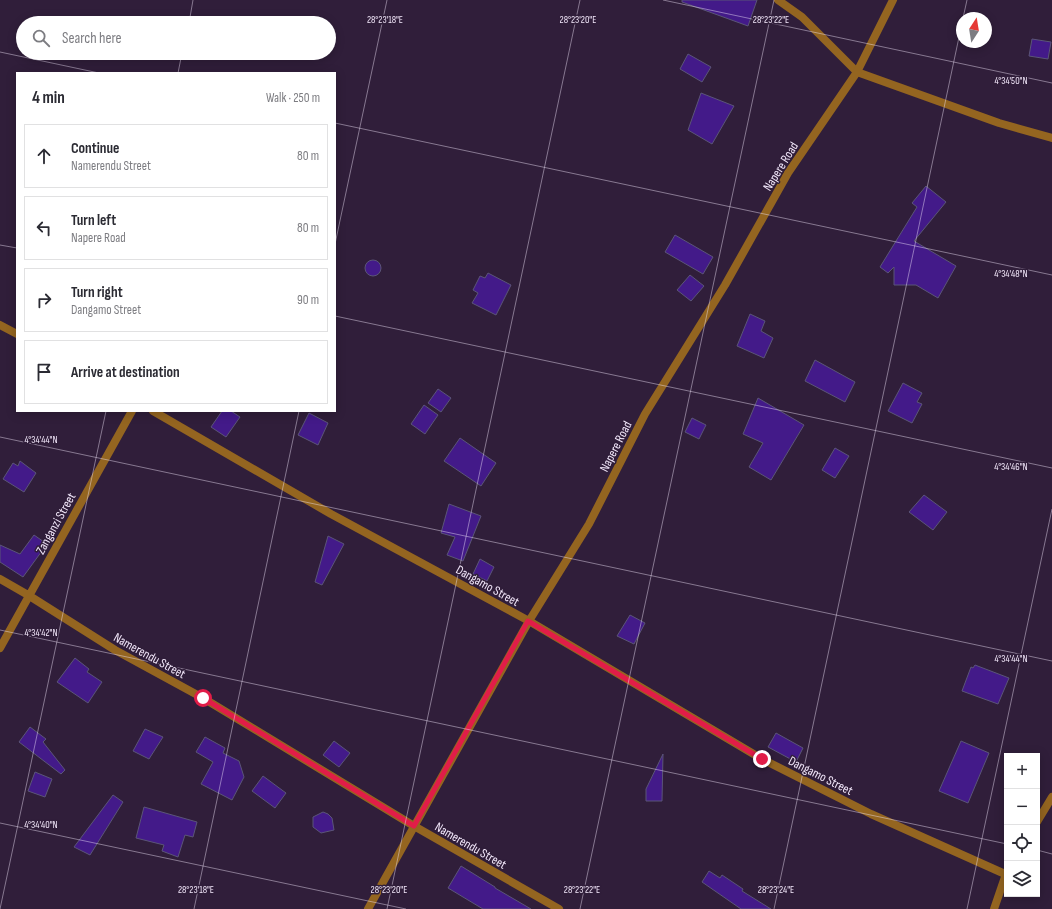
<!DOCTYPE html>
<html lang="en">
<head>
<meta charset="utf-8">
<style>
  :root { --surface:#fff; --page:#f7f7f7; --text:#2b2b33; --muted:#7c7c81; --line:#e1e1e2 }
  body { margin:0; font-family:"Sofia Sans Condensed",sans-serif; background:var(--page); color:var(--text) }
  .controls { position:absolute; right:12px; bottom:12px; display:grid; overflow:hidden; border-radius:0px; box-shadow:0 2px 10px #0003 }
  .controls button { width:36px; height:36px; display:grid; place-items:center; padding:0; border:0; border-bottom:1px solid var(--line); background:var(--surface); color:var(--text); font:20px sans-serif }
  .compass { position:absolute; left:956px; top:12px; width:36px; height:36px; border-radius:50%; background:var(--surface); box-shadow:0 2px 10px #0003; rotate:12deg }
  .stop { position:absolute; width:12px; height:12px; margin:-9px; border:3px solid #e11d48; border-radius:50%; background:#fff }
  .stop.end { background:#e11d48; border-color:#fff; box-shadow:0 1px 4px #0008 }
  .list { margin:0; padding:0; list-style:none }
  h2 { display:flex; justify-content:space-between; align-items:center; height:52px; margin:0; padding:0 16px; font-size:17px }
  h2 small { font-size:13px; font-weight:400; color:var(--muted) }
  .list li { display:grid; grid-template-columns:26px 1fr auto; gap:12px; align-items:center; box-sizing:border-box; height:64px; margin:0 8px 8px; padding:0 8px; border:1px solid var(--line); border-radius:0px }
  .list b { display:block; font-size:15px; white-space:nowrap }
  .list p { margin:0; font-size:13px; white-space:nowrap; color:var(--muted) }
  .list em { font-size:13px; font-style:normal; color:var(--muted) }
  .icon { flex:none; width:22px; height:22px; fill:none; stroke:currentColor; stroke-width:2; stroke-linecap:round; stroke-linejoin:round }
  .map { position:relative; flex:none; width:1052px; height:909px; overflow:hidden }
  .search { position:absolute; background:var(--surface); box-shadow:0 2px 10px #0003; left:16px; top:16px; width:320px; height:44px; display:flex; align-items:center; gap:10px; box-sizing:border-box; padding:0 14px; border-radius:22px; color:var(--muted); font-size:15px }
  .panel { position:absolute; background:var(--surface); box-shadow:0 2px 10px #0003; left:16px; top:72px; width:320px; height:340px; border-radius:0px }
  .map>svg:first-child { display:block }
  .building { fill:#431a89; stroke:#5b5578 }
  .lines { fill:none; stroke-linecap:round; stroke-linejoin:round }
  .minor { stroke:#946520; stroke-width:8 }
  .tertiary { stroke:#946520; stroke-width:8 }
  .route { stroke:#e11d48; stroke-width:5 }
  .ticks { fill:none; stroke:#f2e7fa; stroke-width:1; stroke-opacity:0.45 }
  .labels { text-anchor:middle; stroke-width:3; stroke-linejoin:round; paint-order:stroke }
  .street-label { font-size:13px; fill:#f2e7fa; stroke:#301e3a }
  .ticks-label { font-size:10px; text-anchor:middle; fill:#f2e7fa; stroke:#301e3a; stroke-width:3; stroke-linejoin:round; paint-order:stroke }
</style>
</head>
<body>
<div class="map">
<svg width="1052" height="909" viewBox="0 0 1052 909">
  <rect width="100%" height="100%" fill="#301e3a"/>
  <path class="building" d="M 682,0 L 757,0 L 748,26 L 682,2 Z
    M 1032,39 L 1051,42 L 1048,59 L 1029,56 Z
    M 688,54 L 711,67 L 702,82 L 680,69 Z
    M 701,93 L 734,106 L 712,144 L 688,130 Z
    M 926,186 L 946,202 L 914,241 L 956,266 L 938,298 L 916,285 L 894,285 L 894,267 L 888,273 L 880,267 L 917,207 L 912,203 Z
    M 675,235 L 713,257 L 703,274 L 665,252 Z
    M365 268a8 8 0 1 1 16 0a8 8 0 1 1-16 0Z
    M 488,273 L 511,285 L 496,315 L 472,303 L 478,293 L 473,290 L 480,276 L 485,278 Z
    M 690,275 L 704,286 L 691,301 L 677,290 Z
    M 750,314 L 765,321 L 761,331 L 773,338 L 764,358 L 737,346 Z
    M 815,360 L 855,382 L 845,402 L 805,381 Z
    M 903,383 L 922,393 L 917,402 L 922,404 L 912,423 L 888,411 Z
    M 438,389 L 451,398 L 441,412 L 428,403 Z
    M 758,398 L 804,425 L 771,480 L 749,467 L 763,443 L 743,434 Z
    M 424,405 L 438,415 L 425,434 L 411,424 Z
    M 222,411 L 231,411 L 240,417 L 226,437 L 211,427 Z
    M 309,413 L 328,423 L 318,445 L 298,435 Z
    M 692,418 L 706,425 L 699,439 L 685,432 Z
    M 460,438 L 496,463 L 481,486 L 444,461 Z
    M 835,448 L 849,456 L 835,478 L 822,470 Z
    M 20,461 L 36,473 L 24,492 L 3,479 L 13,463 L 18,466 Z
    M 924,495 L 947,512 L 933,530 L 909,512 Z
    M 449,504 L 481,516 L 463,561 L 447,555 L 455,537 L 441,533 Z
    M 34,535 L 47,544 L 23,577 L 0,562 L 0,545 L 20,554 Z
    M 328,536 L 344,544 L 322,585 L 315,582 Z
    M 480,559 L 494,567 L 487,581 L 473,574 Z
    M 630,615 L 645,623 L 634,644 L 617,636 Z
    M 75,658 L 89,669 L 87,672 L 102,682 L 88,703 L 57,682 Z
    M 975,665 L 1009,678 L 998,704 L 962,691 L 971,667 L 973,668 Z
    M 30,727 L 46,739 L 43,742 L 65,770 L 61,774 L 19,742 Z
    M 145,729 L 163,737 L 149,759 L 133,751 Z
    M 776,733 L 803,748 L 796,762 L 768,747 Z
    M 205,737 L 225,748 L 223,753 L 239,761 L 244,777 L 232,800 L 201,784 L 213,762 L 196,752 Z
    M 334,741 L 350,753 L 339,767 L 323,755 Z
    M 961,741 L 989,753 L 968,803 L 939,791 Z
    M 663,754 L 662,801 L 646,801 L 646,789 Z
    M 35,772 L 52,779 L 45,797 L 28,791 Z
    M 263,776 L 286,793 L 275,808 L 252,791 Z
    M 113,795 L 123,802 L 90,855 L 74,847 Z
    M 144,807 L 197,822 L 193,837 L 185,835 L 178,857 L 162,851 L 164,845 L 136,838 Z
    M 323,812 L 328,814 L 332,818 L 334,830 L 321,833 L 313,827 L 313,817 Z
    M 461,866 L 495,887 L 495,888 L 531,909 L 483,909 L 448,888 Z
    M 709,871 L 720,878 L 722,875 L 743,889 L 742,891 L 771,909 L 741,909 L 702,882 Z"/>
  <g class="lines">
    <path class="minor" d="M 778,0 L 802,17 L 857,72 L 999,123 L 1052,138
      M 0,325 L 17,334
      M 153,411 L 331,514 L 529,621 L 762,759 L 871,814 L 1005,874
      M 0,579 L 28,595 L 115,650 L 203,698 L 414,826 L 559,909
      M 0,648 L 132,411
      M 1037,822 L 1052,797
      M 994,909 L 1007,871"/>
    <path class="tertiary" d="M 368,909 L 529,621 L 589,524 L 645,414 L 725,285 L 788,173 L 857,72 L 893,0"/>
  </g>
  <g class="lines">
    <path class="route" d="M 203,698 L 414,826 L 528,621 L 762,759"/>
  </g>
  <path class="ticks" d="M 663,0 L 1052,83M 963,18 L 967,0M 189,23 L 193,0M 0,52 L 99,73M 178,73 L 182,53M 335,123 L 1052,275M 335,244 L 387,0M 0,245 L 17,248M 335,316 L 1052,468M 0,437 L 1052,661M 0,630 L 1007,844M 0,823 L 406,909M 1037,850 L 1052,854M 0,909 L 106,411M 194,909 L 299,411M 387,909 L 580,0M 580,909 L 774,0M 774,909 L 962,23M 967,909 L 1052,509"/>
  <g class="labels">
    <g class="street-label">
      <text transform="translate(780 166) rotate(-58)" y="5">Napere Road</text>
      <text transform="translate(615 446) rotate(-63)" y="5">Napere Road</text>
      <text transform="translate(55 523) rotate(-61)" y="5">Zanganzi Street</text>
      <text transform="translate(488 585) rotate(29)" y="5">Dangamo Street</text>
      <text transform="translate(150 655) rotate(29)" y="5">Namerendu Street</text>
      <text transform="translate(821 775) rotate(27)" y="5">Dangamo Street</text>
      <text transform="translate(471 845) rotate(30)" y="5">Namerendu Street</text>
    </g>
  </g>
  <g class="ticks-label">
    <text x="385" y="23">28°23'18"E</text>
    <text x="578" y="23">28°23'20"E</text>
    <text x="771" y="23">28°23'22"E</text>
    <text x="1011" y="84">4°34'50"N</text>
    <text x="1011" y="277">4°34'48"N</text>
    <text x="41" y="443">4°34'44"N</text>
    <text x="1011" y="470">4°34'46"N</text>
    <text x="41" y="636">4°34'42"N</text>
    <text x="1011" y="662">4°34'44"N</text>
    <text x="41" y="828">4°34'40"N</text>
    <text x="196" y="893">28°23'18"E</text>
    <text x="389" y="893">28°23'20"E</text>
    <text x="582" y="893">28°23'22"E</text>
    <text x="776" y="893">28°23'24"E</text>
  </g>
</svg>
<div class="controls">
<button>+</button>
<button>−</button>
<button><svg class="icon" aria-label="locate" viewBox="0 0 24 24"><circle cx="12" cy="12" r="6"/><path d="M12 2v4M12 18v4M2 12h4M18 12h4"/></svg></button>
<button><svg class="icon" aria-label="layers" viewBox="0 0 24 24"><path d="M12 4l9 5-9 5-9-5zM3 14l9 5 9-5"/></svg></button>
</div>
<svg class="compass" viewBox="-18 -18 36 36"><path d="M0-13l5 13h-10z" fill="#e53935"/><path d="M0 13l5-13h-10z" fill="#7c7c81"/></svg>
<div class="stop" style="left:203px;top:698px"></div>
<div class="stop end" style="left:762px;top:759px"></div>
<div class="search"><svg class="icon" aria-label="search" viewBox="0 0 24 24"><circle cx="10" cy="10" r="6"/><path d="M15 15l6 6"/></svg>Search here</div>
<section class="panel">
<h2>4 min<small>Walk · 250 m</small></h2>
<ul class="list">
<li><svg class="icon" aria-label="ahead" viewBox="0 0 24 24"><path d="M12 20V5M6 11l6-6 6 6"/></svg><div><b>Continue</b><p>Namerendu Street</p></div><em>80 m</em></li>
<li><svg class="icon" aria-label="left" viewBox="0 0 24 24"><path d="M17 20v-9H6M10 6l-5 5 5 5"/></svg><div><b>Turn left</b><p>Napere Road</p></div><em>80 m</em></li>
<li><svg class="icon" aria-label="right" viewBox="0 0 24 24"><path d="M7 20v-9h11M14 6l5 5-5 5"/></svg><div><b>Turn right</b><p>Dangamo Street</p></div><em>90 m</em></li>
<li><svg class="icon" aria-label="arrive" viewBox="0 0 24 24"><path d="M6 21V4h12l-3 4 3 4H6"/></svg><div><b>Arrive at destination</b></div></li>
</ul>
</section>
</div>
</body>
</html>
